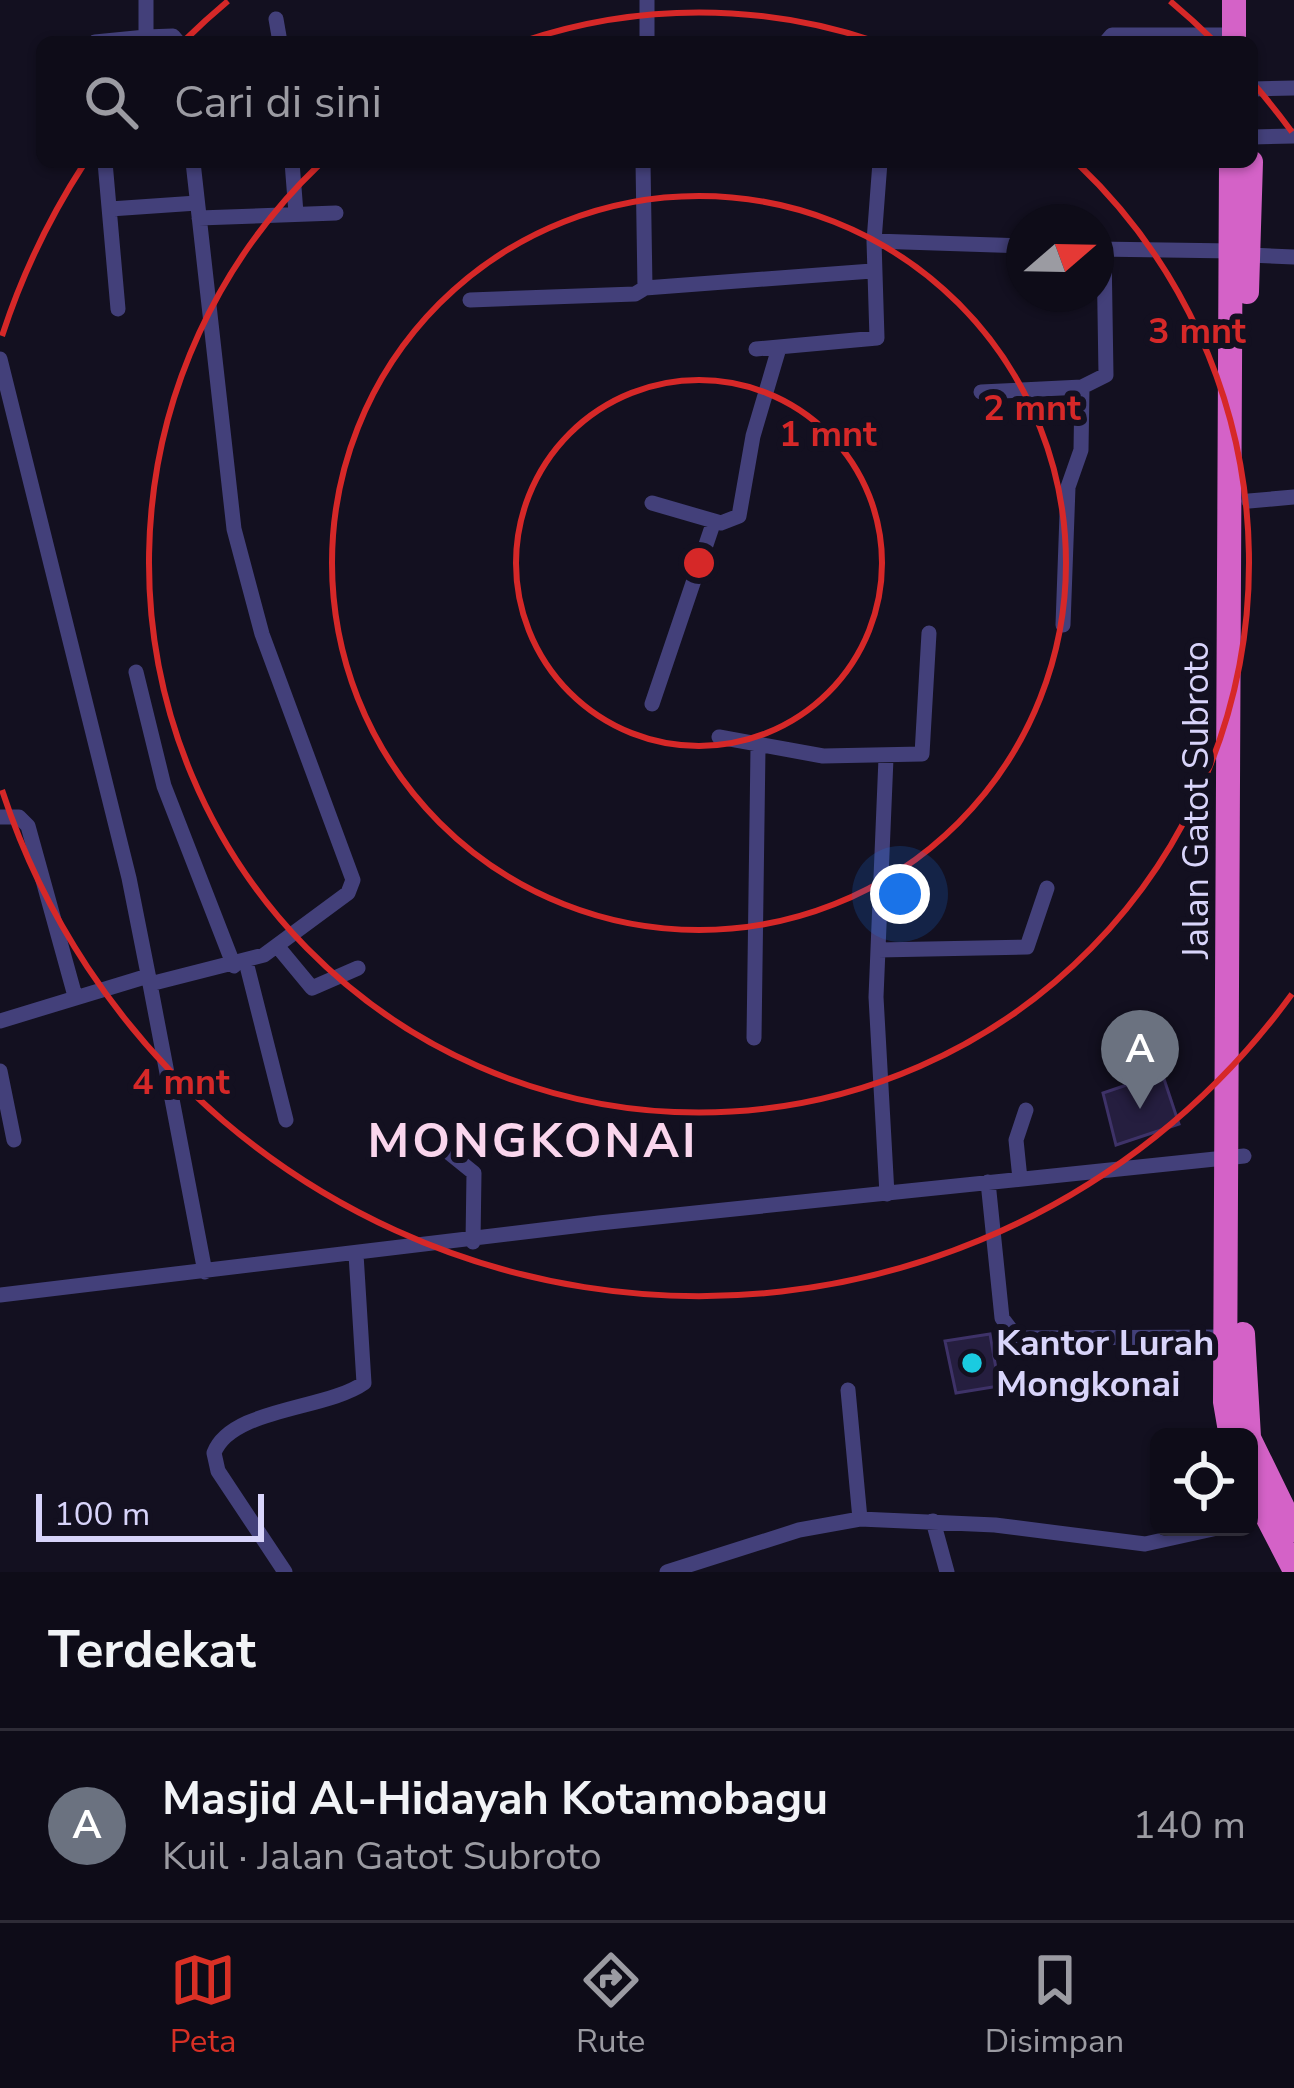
<!DOCTYPE html>
<html lang="id">
<head>
<meta charset="utf-8">
<style>
  :root { --surface:#0e0c18; --page:#171521; --text:#f1f3f6; --muted:#9b9ba2; --line:#2e2c37; --accent:#d93025 }
  body { margin:0; font-family:"Nunito Sans",sans-serif; background:var(--page); color:var(--text) }
  .controls { position:absolute; right:36px; bottom:36px; display:grid; overflow:hidden; border-radius:18px; box-shadow:0 3px 9px #0004 }
  .controls button { width:108px; height:108px; display:grid; place-items:center; padding:0; border:0; border-bottom:3px solid var(--line); background:var(--surface); color:var(--text); font:60px sans-serif }
  .compass { position:absolute; left:1006px; top:204px; width:108px; height:108px; border-radius:50%; background:var(--surface); box-shadow:0 3px 9px #0004; rotate:70deg }
  .scale { position:absolute; left:36px; bottom:30px; width:228px; box-sizing:border-box; padding-left:12px; border:6px solid #d8d4fa; border-top:0; font-size:33px; line-height:42px; white-space:nowrap; color:#d8d4fa; -webkit-text-stroke:9px #131020; paint-order:stroke }
  .you { position:absolute; left:900px; top:894px; width:42px; height:42px; margin:-30px; border:9px solid #fff; border-radius:50%; background:#1a73e8; box-shadow:0 0 0 18px #1a73e833 }
  .badge { display:grid; place-items:center; width:78px; height:78px; border-radius:50%; background:var(--accent); color:#fff; font-size:39px; font-weight:700 }
  .pin { position:absolute; translate:-50% -99px; filter:drop-shadow(0 3px 6px #0008) }
  .pin::after { content:''; position:absolute; top:63px; width:42px; height:36px; background:inherit; clip-path:polygon(0 0,100% 0,50% 100%) }
  .list { margin:0; padding:0; list-style:none }
  h2 { display:flex; justify-content:space-between; align-items:center; height:156px; margin:0; padding:0 48px; font-size:51px }
  h2 small { font-size:39px; font-weight:400; color:var(--muted) }
  .list li { display:grid; grid-template-columns:78px 1fr auto; gap:36px; align-items:center; box-sizing:border-box; height:192px; padding:0 48px; border-top:3px solid var(--line) }
  .list b { display:block; font-size:45px; white-space:nowrap }
  .list p { margin:0; font-size:39px; white-space:nowrap; color:var(--muted) }
  .list em { font-size:39px; font-style:normal; color:var(--muted) }
  .icon { flex:none; width:66px; height:66px; fill:none; stroke:currentColor; stroke-width:2; stroke-linecap:round; stroke-linejoin:round }
  .map { position:relative; flex:none; width:1294px; height:1572px; overflow:hidden }
  .search { position:absolute; background:var(--surface); box-shadow:0 3px 9px #0004; left:36px; right:36px; top:36px; height:132px; display:flex; align-items:center; gap:30px; box-sizing:border-box; padding:0 42px; border-radius:18px; color:var(--muted); font-size:45px }
  .sheet { height:348px; background:var(--surface) }
  nav { display:flex; justify-content:space-around; align-items:center; box-sizing:border-box; height:168px; border-top:3px solid var(--line); background:var(--surface); font-size:33px; color:var(--muted) }
  nav a { display:grid; justify-items:center; gap:6px }
  nav .on { color:var(--accent) }
  .map>svg:first-child { display:block }
  .building { fill:#251e3f; stroke:#3e3268; stroke-width:3 }
  .lines { fill:none; stroke-linecap:round; stroke-linejoin:round }
  .minor { stroke:#43407a; stroke-width:15 }
  .trunk { stroke:#d462c7; stroke-width:24 }
  .ring { fill:none; stroke:#d62828; stroke-width:6 }
  .poi-dot { fill:#1acbe0; stroke:#131020; stroke-width:4.5 }
  .labels { text-anchor:middle; stroke-width:12; stroke-linejoin:round; paint-order:stroke }
  .street-label { font-size:36px; fill:#d8d4fa; stroke:#131020 }
  .poi-label { font-size:36px; font-weight:bold; fill:#d8d4fa; stroke:#131020; text-anchor:start }
  .district-label { font-size:48px; font-weight:bold; letter-spacing:3px; fill:#fad6ed; stroke:#131020 }
  .centre { fill:#d62828; stroke:#131020; stroke-width:6 }
  .ring-label { font-size:36px; text-anchor:middle; font-weight:bold; fill:#d62828; stroke:#131020; stroke-width:12; stroke-linejoin:round; paint-order:stroke }
</style>
</head>
<body>
<div class="map">
<svg width="1294" height="1572" viewBox="0 0 1294 1572">
  <rect width="100%" height="100%" fill="#131020"/>
  <path class="building" d="M 1162,1073 L 1179,1124 L 1116,1145 L 1103,1093 Z
    M 990,1334 L 999,1386 L 956,1393 L 945,1341 Z"/>
  <g class="lines">
    <path class="minor" d="M 276,19 L 280,42
      M 146,37 L 173,36 L 178,42
      M 95,42 L 146,37 L 146,0
      M 647,42 L 647,0
      M 1106,42 L 1112,35 L 1234,35
      M 1252,89 L 1294,88
      M 1252,137 L 1294,136
      M 105,162 L 118,309
      M 193,162 L 234,529 L 262,634 L 353,880 L 348,893 L 264,955 L 150,984 L 205,1272
      M 292,162 L 296,213
      M 643,162 L 645,288
      M 110,209 L 197,203
      M 199,218 L 336,213
      M 874,241 L 880,162
      M 1096,249 L 1234,251
      M 1249,255 L 1294,257
      M 470,300 L 635,294 L 645,288 L 872,271
      M 756,349 L 877,338 L 874,241 L 1024,246
      M 0,359 L 129,878 L 150,984
      M 981,392 L 1082,387 L 1106,375 L 1104,249
      M 1249,501 L 1294,497
      M 652,503 L 721,523 L 739,516 L 753,436 L 779,348
      M 1063,625 L 1068,487 L 1081,450 L 1082,387
      M 136,672 L 164,786 L 234,966
      M 652,704 L 714,521
      M 719,737 L 823,756 L 922,754 L 929,633
      M 886,758 L 876,997 L 887,1194
      M 0,817 L 19,817 L 28,826 L 75,996
      M 278,947 L 312,988 L 358,968
      M 878,950 L 1027,947 L 1047,888
      M 246,962 L 286,1120
      M 0,1021 L 148,976
      M 754,1038 L 758,748
      M 0,1071 L 14,1140
      M 448,1152 L 474,1173 L 473,1242
      M 1020,1179 L 1016,1140 L 1026,1110
      M 988,1182 L 1002,1318 L 1017,1338 L 1227,1337
      M 0,1295 L 599,1223 L 1244,1156
      M 848,1390 L 860,1519
      M 933,1521 L 947,1572
      M 285,1572 L 218,1471 L 214,1453 C 231,1408 326,1410 364,1383 L 356,1254
      M 667,1572 L 799,1530 L 860,1519 L 995,1525 L 1145,1544 L 1222,1527"/>
    <path class="trunk" d="M 1234,42 L 1234,0
      M 1247,292 L 1251,162
      M 1243,1334 L 1249,1437
      M 1231,1437 L 1225,1402 L 1231,162
      M 1249,1438 L 1294,1530
      M 1249,1482 L 1294,1569"/>
  </g>
  <g class="ring">
    <circle cx="699" cy="563" r="183"/>
    <circle cx="699" cy="563" r="367"/>
    <path d="M524 41A550 550 0 0 1 874 41M1078 164A550 550 0 1 1 320 164"/>
    <path d="M1292 994A733 733 0 0 1 2 790M2 336A733 733 0 0 1 84 164M185 40A733 733 0 0 1 228 1M1170 1A733 733 0 0 1 1213 40M1252 82A733 733 0 0 1 1292 132"/>
  </g>
  <circle class="poi-dot" cx="972" cy="1363" r="12"/>
  <g class="labels">
    <g class="street-label">
      <text transform="translate(1195 800) rotate(-90)" y="13">Jalan Gatot Subroto</text>
    </g>
    <g class="poi-label">
      <text x="996" y="1355">Kantor Lurah<tspan x="996" dy="41">Mongkonai</tspan></text>
    </g>
    <g class="district-label">
      <text x="533" y="1157">MONGKONAI</text>
    </g>
  </g>
  <circle cx="699" cy="563" r="18" class="centre"/>
  <g class="ring-label">
    <text x="1197" y="343">3 mnt</text>
    <text x="1032" y="420">2 mnt</text>
    <text x="828" y="446">1 mnt</text>
    <text x="181" y="1094">4 mnt</text>
  </g>
</svg>
<div class="controls">
<button><svg class="icon" aria-label="locate" viewBox="0 0 24 24"><circle cx="12" cy="12" r="6"/><path d="M12 2v4M12 18v4M2 12h4M18 12h4"/></svg></button>
</div>
<svg class="compass" viewBox="-18 -18 36 36"><path d="M0-13l5 13h-10z" fill="#e53935"/><path d="M0 13l5-13h-10z" fill="#9b9ba2"/></svg>
<div class="scale">100 m</div>
<div class="you"></div>
<div class="pin badge" style="left:1140px;top:1109px;background:#6b7280">A</div>
<div class="search"><svg class="icon" aria-label="search" viewBox="0 0 24 24"><circle cx="10" cy="10" r="6"/><path d="M15 15l6 6"/></svg>Cari di sini</div>
</div>
<section class="sheet">
<h2>Terdekat<small></small></h2>
<ul class="list">
<li><span class="badge" style="background:#6b7280">A</span><div><b>Masjid Al-Hidayah Kotamobagu</b><p>Kuil · Jalan Gatot Subroto</p></div><em>140 m</em></li>
</ul>
</section>
<nav>
<a class="on"><svg class="icon" aria-label="map" viewBox="0 0 24 24"><path d="M3 6l6-2 6 2 6-2v14l-6 2-6-2-6 2zM9 4v14M15 6v14"/></svg>Peta</a>
<a><svg class="icon" aria-label="directions" viewBox="0 0 24 24"><path d="M12 3l9 9-9 9-9-9zM9 14v-3h6M13 9l2 2-2 2"/></svg>Rute</a>
<a><svg class="icon" aria-label="saved" viewBox="0 0 24 24"><path d="M7 4h10v16l-5-4-5 4z"/></svg>Disimpan</a>
</nav>
</body>
</html>
